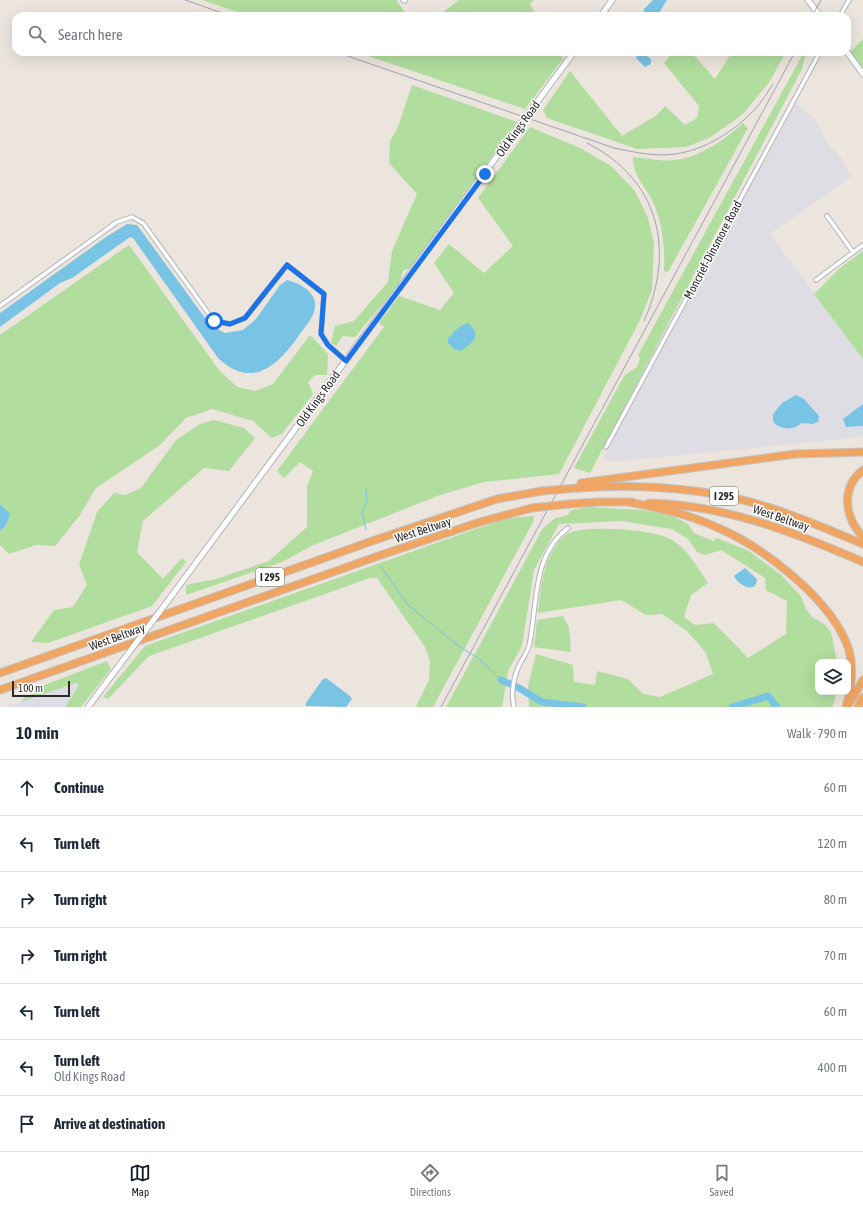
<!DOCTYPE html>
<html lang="en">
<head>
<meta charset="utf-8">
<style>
  :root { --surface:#fff; --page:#f2f2f3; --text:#1f2937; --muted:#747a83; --line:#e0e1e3; --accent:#111827 }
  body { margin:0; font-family:"Asap Condensed",sans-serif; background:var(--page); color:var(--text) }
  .controls { position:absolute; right:12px; bottom:12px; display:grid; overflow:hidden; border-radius:8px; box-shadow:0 4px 16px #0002 }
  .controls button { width:36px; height:36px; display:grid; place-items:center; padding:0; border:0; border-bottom:1px solid var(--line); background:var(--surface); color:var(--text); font:20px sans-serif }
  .scale { position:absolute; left:12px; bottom:10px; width:58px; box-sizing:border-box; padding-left:4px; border:2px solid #2a2a2a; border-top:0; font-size:11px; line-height:14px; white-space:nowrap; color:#2a2a2a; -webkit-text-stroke:3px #fff; paint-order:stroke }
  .stop { position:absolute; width:12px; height:12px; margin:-9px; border:3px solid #1a73e8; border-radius:50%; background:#fff }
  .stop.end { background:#1a73e8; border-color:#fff; box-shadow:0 1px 4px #0008 }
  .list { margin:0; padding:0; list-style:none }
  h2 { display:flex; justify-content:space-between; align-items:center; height:52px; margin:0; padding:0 16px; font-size:17px }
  h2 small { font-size:13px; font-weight:400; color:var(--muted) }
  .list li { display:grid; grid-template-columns:26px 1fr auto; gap:12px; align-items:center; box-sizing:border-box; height:56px; padding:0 16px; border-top:1px solid var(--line) }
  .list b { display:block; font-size:15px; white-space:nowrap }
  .list p { margin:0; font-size:13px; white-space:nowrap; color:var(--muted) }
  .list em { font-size:13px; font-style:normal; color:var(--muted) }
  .icon { flex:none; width:22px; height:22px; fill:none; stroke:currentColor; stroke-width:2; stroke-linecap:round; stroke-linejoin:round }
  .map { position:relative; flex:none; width:863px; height:707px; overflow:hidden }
  .search { position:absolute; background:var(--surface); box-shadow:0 4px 16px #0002; left:12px; right:12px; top:12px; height:44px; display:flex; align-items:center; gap:10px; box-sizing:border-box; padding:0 14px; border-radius:12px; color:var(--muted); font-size:15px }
  .sheet { height:444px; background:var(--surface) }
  nav { display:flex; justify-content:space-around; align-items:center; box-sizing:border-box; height:56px; border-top:1px solid var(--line); background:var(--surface); font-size:11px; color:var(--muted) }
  nav a { display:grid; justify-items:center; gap:2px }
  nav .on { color:var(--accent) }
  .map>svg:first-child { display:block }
  .industrial { fill:#dfdde4 }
  .green { fill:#b1dd9e }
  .water { fill:#79c4e4 }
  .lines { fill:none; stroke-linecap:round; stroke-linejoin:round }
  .stream { stroke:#79c4e4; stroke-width:1 }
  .river { stroke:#79c4e4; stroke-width:7 }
  .street-casing { stroke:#b1b3bc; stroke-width:5.5 }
  .secondary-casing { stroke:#b1b3bc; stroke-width:7 }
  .highway-casing { stroke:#c3c3c3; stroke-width:9 }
  .street { stroke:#fff; stroke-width:3.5 }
  .secondary { stroke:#fff; stroke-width:5 }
  .highway { stroke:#f0a563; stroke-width:7 }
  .rail { stroke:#a0a2b3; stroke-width:1 }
  .secondary-bridge-casing { stroke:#b1b3bc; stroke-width:7; stroke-linecap:butt }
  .highway-bridge-casing { stroke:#c3c3c3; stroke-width:9; stroke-linecap:butt }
  .secondary-bridge { stroke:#fff; stroke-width:5 }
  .highway-bridge { stroke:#f0a563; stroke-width:7 }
  .route { stroke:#1a73e8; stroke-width:5 }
  .labels { text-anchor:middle; stroke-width:3; stroke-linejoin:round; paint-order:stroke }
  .shield { fill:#fff; stroke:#6a6a6a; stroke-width:1 }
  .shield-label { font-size:11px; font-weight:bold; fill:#2a2a2a }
  .street-label { font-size:12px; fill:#2a2a2a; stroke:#fff }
</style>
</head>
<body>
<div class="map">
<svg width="863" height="707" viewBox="0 0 863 707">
  <rect width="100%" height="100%" fill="#ebe5dd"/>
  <path class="industrial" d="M 796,103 L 818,122 L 825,141 L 841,157 L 851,177 L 770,234 L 863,359 L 863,436 L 861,437 L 611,462 L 603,459 Z
    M 76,683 L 79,685 L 65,707 L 5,707 Z"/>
  <path class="green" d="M 202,0 L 396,0 L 408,16 L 249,16 Z
    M 459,0 L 534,0 L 530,4 L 537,16 L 438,16 Z
    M 863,39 L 863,66 L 861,67 L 850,52 Z
    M 356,52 L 559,52 L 563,59 L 525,109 Z
    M 673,52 L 691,52 L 715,79 L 732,52 L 786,52 L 770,81 L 742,115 L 709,138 L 686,147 L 637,149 L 547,118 L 543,110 L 570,71 L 622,136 L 657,115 L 665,106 L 685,125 L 697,118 L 699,106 L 664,63 Z
    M 804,52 L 806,52 L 802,69 L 590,473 L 574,468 L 624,376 L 637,367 L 640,359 L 638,355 Z
    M 412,85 L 517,122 L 411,267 L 403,271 L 399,284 L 355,337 L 343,336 L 336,346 L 331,343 L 335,326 L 354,321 L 388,282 L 392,251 L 417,194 L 389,163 L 390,141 L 398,127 Z
    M 743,123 L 748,128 L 668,272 L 664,271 C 665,249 663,228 655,207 C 649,190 632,176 633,157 C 646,158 663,162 676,160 C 700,157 726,139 743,123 Z
    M 530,127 L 580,148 L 611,166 L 635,191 L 648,218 L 654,243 L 652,290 L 640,320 L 559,474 L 484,482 L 440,495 L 311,546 L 282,562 L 186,595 L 186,585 L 216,579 L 269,561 L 307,527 L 307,487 L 313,471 L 300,462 L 284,478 L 277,471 L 384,327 L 379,323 L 399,296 L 440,310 L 454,293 L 434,263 L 449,244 L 484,273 L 513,246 L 478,198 Z
    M 129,245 L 219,370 L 237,387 L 255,391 L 273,384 L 310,335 L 328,354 L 327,375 L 315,375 L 308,382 L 313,394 L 282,434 L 272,438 L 253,421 L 212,409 L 186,418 L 160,445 L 96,488 L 80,515 L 55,546 L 36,545 L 9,554 L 0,545 L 0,531 L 6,525 L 5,509 L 0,504 L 0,335 Z
    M 863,251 L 863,359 L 814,294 L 840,268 Z
    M 214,420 L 244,428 L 255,438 L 229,471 L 204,468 L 143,521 L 137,552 L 163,579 L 182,558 L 186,562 L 152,606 L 48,643 L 31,642 L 54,610 L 73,607 L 87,585 L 79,565 L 97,512 L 114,493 L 126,495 L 141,488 L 176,440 L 200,424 Z
    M 588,507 L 642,510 L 671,515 L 688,524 L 694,533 L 713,541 L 717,538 L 749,551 L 780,574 L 800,595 L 806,609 L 812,617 L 824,624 L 831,632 L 837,662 L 818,662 L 818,692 L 836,692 L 833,707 L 529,707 L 528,686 L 536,654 L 573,665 L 574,682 L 595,685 L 597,671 L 628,679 L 643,694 L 660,697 L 713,674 L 706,653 L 687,631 L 662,614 L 646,615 L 621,600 L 538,613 C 541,588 542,564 558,543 C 560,540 565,535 569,533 C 588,525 649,529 668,538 C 687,547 697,567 708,583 L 691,595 L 684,617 L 695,625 L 714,623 L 748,658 L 786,634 L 787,601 L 766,590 L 765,578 L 721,550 L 705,555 L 697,552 L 688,539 L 672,529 L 621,521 L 559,524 L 534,570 L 522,646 L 508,671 L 502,707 L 446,707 L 543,528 L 555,518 L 566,516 L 572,510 Z
    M 534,516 L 533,522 L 433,707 L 416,707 L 429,680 L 430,661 L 425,647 L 377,578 L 370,578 L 149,656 L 108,699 L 103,697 L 145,646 L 507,518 Z
    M 563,616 L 569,627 L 571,652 L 534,647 L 537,620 Z
    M 107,661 L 111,669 L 81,707 L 65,707 L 79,685 L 76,683 L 21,702 L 25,697 L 38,692 L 42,686 Z"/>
  <path class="water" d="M 653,0 L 667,0 L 657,16 L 643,16 L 644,9 Z
    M 643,53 L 651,59 L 651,64 L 645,67 L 636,58 L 638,54 Z
    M 127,224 L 137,225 L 211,326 L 225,333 L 243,330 L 256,319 L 280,285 L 287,280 C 296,282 311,289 314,299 C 319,312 307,324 300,334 C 279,364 253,391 218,358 L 133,238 L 130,237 L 72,278 L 60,283 L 0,327 L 0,313 L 106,237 Z
    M 468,323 C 483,336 473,342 461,351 L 454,349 L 448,343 L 448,338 L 459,327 Z
    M 796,395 L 804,399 L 819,416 L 818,422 L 813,424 L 801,423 C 795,431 778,430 773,421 L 773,414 L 782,403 Z
    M 863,404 L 863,426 L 846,427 L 843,419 Z
    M 0,504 L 10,514 L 6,525 L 0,531 Z
    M 745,568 L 757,579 C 756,595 738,585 734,576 Z
    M 326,678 L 350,696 L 352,699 L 346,707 L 306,706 L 306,703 L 322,680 Z"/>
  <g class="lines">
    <path class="stream" d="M 366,489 L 367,501 L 362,512 L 366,530
      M 381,567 L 408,605 L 460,647 L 478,658 L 501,680"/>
    <path class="river" d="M 501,680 L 519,688 L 542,702 L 583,707
      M 732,707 L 768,696 L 777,707"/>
    <g class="street-casing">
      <path id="street" d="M 403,0 L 405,1
        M 840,16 L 849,0
        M 827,216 L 853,252
        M 816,280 L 863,245
        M 0,306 L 117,222 L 132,217 L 143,223 L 214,321 L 230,324 L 245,318 L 287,265 L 324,294 L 321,334 L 328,345 L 346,361
        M 606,447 L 820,52
        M 514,707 C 511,695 513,679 518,668 C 521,660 526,655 529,646 C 538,606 531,556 568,528"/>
    </g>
    <g class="secondary-casing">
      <path id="secondary" d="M 808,0 L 820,16
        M 601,16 L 612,0
        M 847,52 L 863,74
        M 170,598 L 574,52
        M 88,707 L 121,663"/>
    </g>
    <g class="highway-casing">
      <path id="highway" d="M 863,470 C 840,488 845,518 863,537
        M 581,483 L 795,454 L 863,452
        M 578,488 C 640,484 701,487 761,505 C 796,515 829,530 863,544
        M 629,502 C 658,508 688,514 716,527 C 762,546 833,600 849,650 C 854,669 851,689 846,707
        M 649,503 C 725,505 794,532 863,562
        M 569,504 L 599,502 L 632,502
        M 0,673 L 375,540 L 497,499 L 542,491
        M 0,690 L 384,554 L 480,522 L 532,508
        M 849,704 L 863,680
        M 858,707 L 863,697"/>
    </g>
    <use href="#street" class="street"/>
    <use href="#secondary" class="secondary"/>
    <use href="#highway" class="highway"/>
    <path class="rail" d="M 185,0 L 231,16
      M 812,16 L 821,0
      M 336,52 L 614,148 C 634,152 655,157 675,154 C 705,150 735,131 755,109 C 762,102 767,93 773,84
      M 587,143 C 659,179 676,250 644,321
      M 441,707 L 795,52"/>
    <g class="secondary-bridge-casing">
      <path id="secondary-bridge" d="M 121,663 L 170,598"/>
    </g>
    <g class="highway-bridge-casing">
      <path id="highway-bridge" d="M 542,491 L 578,488
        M 532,508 L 569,504"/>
    </g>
    <use href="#secondary-bridge" class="secondary-bridge"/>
    <use href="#highway-bridge" class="highway-bridge"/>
  </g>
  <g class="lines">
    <path class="route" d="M 214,321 L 230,324 L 245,318 L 287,265 L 324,294 L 321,334 L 328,345 L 346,361 L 485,174"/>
  </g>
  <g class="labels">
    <g class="shield">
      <rect x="710" y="487" width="28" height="18" rx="3"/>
      <rect x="256" y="568" width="28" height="18" rx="3"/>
    </g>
    <g class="shield-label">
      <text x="724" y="500">I 295</text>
      <text x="270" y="581">I 295</text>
    </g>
    <g class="street-label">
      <text transform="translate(518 129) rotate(-54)" y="4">Old Kings Road</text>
      <text transform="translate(713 250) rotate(-62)" y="4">Moncrief-Dinsmore Road</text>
      <text transform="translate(318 399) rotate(-54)" y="4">Old Kings Road</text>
      <text transform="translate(781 518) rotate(19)" y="4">West Beltway</text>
      <text transform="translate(423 530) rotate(-18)" y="4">West Beltway</text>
      <text transform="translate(117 637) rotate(-20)" y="4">West Beltway</text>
    </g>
  </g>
</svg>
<div class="controls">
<button><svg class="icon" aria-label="layers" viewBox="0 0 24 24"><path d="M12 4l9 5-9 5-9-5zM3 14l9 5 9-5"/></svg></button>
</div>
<div class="scale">100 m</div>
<div class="stop" style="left:214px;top:321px"></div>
<div class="stop end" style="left:485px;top:174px"></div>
<div class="search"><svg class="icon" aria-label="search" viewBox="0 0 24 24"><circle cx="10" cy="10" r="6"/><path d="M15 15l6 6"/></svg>Search here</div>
</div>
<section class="sheet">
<h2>10 min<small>Walk · 790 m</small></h2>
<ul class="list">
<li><svg class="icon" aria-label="ahead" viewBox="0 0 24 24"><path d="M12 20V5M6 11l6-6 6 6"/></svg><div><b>Continue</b></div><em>60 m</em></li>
<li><svg class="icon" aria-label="left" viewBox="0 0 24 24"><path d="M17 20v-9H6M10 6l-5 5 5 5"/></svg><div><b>Turn left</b></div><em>120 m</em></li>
<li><svg class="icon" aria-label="right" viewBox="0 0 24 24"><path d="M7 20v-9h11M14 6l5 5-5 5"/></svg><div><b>Turn right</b></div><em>80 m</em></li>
<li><svg class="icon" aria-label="right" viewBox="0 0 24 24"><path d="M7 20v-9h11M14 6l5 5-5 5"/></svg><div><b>Turn right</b></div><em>70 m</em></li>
<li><svg class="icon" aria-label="left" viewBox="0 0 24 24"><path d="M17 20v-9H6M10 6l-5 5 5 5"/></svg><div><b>Turn left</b></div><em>60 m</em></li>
<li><svg class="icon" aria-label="left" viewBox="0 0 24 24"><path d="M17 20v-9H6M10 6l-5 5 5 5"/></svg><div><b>Turn left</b><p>Old Kings Road</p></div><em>400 m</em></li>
<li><svg class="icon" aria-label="arrive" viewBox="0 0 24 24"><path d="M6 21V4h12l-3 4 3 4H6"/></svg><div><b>Arrive at destination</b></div></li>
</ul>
</section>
<nav>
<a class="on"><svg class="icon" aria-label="map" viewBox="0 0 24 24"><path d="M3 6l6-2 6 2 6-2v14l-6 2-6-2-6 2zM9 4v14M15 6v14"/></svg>Map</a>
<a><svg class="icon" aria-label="directions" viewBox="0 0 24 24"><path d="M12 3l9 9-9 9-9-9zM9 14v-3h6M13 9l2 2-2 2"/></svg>Directions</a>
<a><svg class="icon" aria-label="saved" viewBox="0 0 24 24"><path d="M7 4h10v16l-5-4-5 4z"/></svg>Saved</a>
</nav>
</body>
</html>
